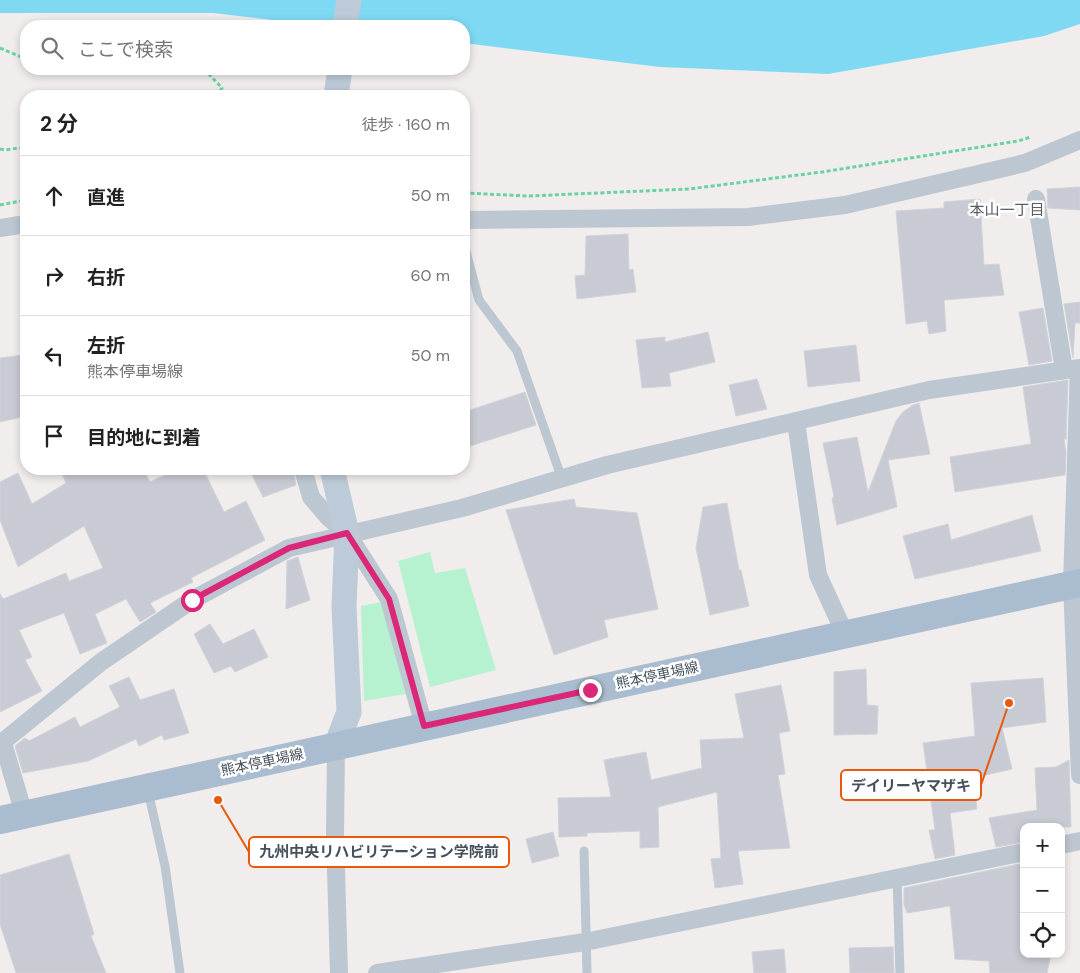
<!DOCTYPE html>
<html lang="ja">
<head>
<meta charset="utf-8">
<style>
  :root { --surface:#fff; --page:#f2f2f2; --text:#222; --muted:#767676; --line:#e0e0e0 }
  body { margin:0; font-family:"DM Sans","Noto Sans JP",sans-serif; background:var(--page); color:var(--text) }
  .controls { position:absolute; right:15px; bottom:15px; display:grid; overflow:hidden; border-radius:10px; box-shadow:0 2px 8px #0003 }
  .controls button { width:45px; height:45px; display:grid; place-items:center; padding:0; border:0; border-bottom:1px solid var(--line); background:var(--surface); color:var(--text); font:25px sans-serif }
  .stop { position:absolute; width:15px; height:15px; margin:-11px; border:4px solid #db2777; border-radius:50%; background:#fff }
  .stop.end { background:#db2777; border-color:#fff; box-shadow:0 1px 5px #0008 }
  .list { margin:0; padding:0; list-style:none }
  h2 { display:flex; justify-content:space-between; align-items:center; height:65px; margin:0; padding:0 20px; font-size:21px }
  h2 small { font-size:16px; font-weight:400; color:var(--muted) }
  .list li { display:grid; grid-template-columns:32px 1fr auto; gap:15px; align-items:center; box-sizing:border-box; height:80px; padding:0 20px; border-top:1px solid var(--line) }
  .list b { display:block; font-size:19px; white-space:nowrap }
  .list p { margin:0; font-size:16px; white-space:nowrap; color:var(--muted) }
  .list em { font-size:16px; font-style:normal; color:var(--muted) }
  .icon { flex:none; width:28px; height:28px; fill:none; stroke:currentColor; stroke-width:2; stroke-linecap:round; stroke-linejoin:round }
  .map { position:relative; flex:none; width:1080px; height:973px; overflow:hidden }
  .search { position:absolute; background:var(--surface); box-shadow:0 2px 8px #0003; left:20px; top:20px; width:450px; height:55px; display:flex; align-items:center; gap:12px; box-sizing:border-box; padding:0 18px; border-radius:20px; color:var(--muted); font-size:19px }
  .panel { position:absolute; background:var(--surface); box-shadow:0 2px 8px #0003; left:20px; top:90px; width:450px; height:385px; border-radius:20px }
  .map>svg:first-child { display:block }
  .green { fill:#b6f2cf }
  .water { fill:#7fd9f3 }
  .building { fill:#c8cbd3; stroke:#d0d3d9 }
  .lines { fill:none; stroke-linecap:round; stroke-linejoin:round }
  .path { stroke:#6bd3a2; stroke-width:3; stroke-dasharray:4 2.5; stroke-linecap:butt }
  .lane { stroke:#bcc7d1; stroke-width:9 }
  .street { stroke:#bcc7d1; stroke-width:18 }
  .secondary { stroke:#bdcad8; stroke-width:25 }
  .primary { stroke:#aabccf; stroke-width:28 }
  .route { stroke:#db2777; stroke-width:6 }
  .labels { text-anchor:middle; stroke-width:5; stroke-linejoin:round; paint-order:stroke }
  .street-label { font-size:14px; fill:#44505c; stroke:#fff }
  .neighbourhood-label { font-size:15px; fill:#595d62; stroke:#fff }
  .leader { fill:none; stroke:#e8590c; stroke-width:2 }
  .callout-dot { fill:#e8590c; stroke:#fff; stroke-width:2 }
  .callout { fill:#fff; stroke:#e8590c; stroke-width:2 }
  .callout-label { font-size:15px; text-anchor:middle; font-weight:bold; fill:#44505c }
</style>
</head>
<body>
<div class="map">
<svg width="1080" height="973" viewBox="0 0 1080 973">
  <rect width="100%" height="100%" fill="#f0edec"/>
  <path class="green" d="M 430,552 L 435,573 L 465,568 L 496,670 L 430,687 L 398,561 Z
    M 381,602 L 406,694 L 364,701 L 361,606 Z"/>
  <path class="water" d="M 0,0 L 1080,0 L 1080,24 L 1044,36 L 828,74 L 660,67 L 464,43 L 464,26 L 325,26 L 213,13 L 0,13 Z"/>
  <path class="building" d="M 1080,187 L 1080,210 L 1048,208 L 1047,189 Z
    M 980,199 L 984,265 L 999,264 L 1004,295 L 944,300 L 946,331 L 929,334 L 927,321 L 906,324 L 896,211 L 944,208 L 944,202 Z
    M 628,234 L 629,270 L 633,269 L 636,292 L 577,299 L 575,276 L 585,275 L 586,236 Z
    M 1080,302 L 1080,323 L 1075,323 L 1073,358 L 1064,304 Z
    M 1043,308 L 1052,361 L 1029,365 L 1019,312 Z
    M 708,332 L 715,362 L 669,373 L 671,386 L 642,388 L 636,340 L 665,337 L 665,342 Z
    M 856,345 L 860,381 L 808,387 L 804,351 Z
    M 23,355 L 26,379 L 26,416 L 0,422 L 0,358 Z
    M 757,379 L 767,409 L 736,416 L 729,385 Z
    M 1068,380 L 1066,439 L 1064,439 L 1066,453 L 1065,475 L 955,492 L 950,457 L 1031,444 L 1023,387 Z
    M 525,392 L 536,425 L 464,448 L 464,412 Z
    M 919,403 L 930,454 L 888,460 L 897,507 L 837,525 L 832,498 L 834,497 L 823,443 L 857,437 L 868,492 L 896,421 L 903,412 L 913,405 Z
    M 60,469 L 143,469 L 150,482 L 178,469 L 203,469 L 224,512 L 246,501 L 265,540 L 191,578 L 193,582 L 150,603 L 156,612 L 140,622 L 126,599 L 95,614 L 107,643 L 80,654 L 64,613 L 19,630 L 32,657 L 25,660 L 42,691 L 0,712 L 0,594 L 3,599 L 66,573 L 69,581 L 103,568 L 84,526 L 18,567 L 0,520 L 0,482 L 18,473 L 32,504 L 66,483 Z
    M 249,469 L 293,469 L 296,485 L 263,497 Z
    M 574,499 L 576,507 L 637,513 L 658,609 L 604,620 L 608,637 L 554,655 L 506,510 Z
    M 727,503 L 739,570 L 741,570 L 749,606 L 710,615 L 696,548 L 703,507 Z
    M 1032,515 L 1041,551 L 915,579 L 903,536 L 948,524 L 951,540 Z
    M 298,557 L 310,600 L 286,609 L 287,561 Z
    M 210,624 L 223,644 L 254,629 L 268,657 L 235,672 L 231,666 L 214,673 L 194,634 Z
    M 866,669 L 867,705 L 878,706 L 877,734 L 834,735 L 834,672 Z
    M 129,677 L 140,700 L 174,689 L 189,733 L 164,740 L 162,735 L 139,746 L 136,739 L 88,761 L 23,773 L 15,746 L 25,738 L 29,741 L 75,717 L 80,727 L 120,707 L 109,686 Z
    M 1043,678 L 1046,722 L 1002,728 L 1012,769 L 973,778 L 977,809 L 950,813 L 955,855 L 935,859 L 929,830 L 935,830 L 923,743 L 975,736 L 971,683 Z
    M 781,685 L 790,731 L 779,733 L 785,774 L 778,775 L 790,848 L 738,851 L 743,884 L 715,888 L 711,859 L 721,858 L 717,792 L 658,807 L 659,847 L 640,848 L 640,831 L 587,833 L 587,836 L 559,837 L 558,798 L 611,797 L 604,760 L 646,752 L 651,780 L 702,768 L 700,740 L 744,738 L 735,694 Z
    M 1069,760 L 1071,827 L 1024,827 L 1024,842 L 996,847 L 989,818 L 1037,810 L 1035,768 L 1056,767 Z
    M 553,832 L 559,856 L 532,863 L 526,839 Z
    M 69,854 L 94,934 L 91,936 L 106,973 L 16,973 L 0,924 L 0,875 Z
    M 1024,863 L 1024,954 L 1051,954 L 1047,973 L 990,973 L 989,961 L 955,959 L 950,906 L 907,913 L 904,905 L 904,888 Z
    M 893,947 L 894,973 L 850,973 L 849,948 Z
    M 784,949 L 786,973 L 754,973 L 752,952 Z"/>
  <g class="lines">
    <path class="path" d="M 0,48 L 26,59
      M 204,69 L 222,88 L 217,96
      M 0,149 L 5,150 L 26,147
      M 464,193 L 529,196 L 689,189 L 822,172 L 1018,141 L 1031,137
      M 0,205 L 26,200"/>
    <path class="lane" d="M 464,244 L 479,300 L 517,351 L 562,479
      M 148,791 L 165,866 L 180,973
      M 584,851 L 587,973
      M 897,878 L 900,973"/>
    <path class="street" d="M 1036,199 L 1064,370
      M 464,220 L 748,217 L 845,205 L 1025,163 L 1080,140
      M 0,228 L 26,224
      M 1079,368 L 1072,585 L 1080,775
      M 796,422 L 818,575 L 845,634
      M 303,469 L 311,497 L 328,517 L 347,533 L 389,599 L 424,726
      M 3,743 L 24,814
      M 0,744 L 101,662 L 192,600 L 289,548 L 462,508 L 607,465 L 929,390 L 1080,368
      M 336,746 L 335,835 L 339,973
      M 1061,845 L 1080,841
      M 377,973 L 585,942 L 1024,852"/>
    <path class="secondary" d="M 345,26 L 349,0
      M 336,96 L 340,69
      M 332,469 L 347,533 L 344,607 L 349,712 L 336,746"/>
    <path class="primary" d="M 0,820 L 1080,583"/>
  </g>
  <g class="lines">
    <path class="route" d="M 192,600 L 289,548 L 347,533 L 389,599 L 424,726 L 590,690"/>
  </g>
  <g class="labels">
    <g class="street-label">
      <text transform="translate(657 675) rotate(-12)" y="5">熊本停車場線</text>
      <text transform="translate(262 762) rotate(-12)" y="5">熊本停車場線</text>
    </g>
    <g class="neighbourhood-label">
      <text x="1007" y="215">本山一丁目</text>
    </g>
  </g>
  <path class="leader" d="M1009 703L981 785M218 800L249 852"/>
  <g class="callout-dot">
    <circle cx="1009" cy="703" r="5"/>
    <circle cx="218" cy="800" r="5"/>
  </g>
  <g class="callout">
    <rect x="841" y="770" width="140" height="30" rx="5"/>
    <rect x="249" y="837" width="260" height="30" rx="5"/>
  </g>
  <g class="callout-label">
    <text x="911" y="791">デイリーヤマザキ</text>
    <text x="379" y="857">九州中央リハビリテーション学院前</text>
  </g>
</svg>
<div class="controls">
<button>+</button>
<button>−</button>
<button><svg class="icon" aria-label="locate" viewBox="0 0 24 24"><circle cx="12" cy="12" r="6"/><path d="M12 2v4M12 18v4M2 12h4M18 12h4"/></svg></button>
</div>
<div class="stop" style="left:192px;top:600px"></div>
<div class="stop end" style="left:590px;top:690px"></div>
<div class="search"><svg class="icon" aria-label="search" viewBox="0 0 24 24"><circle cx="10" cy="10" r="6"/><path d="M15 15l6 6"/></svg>ここで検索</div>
<section class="panel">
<h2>2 分<small>徒歩 · 160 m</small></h2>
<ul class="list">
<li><svg class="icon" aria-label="ahead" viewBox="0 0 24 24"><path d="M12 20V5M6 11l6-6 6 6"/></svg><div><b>直進</b></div><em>50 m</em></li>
<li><svg class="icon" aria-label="right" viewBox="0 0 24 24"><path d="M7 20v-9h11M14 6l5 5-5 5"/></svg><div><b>右折</b></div><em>60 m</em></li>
<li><svg class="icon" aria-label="left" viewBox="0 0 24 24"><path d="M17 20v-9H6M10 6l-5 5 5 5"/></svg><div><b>左折</b><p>熊本停車場線</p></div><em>50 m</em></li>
<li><svg class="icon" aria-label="arrive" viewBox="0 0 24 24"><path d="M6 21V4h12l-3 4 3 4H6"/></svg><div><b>目的地に到着</b></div></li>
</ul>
</section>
</div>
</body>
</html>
